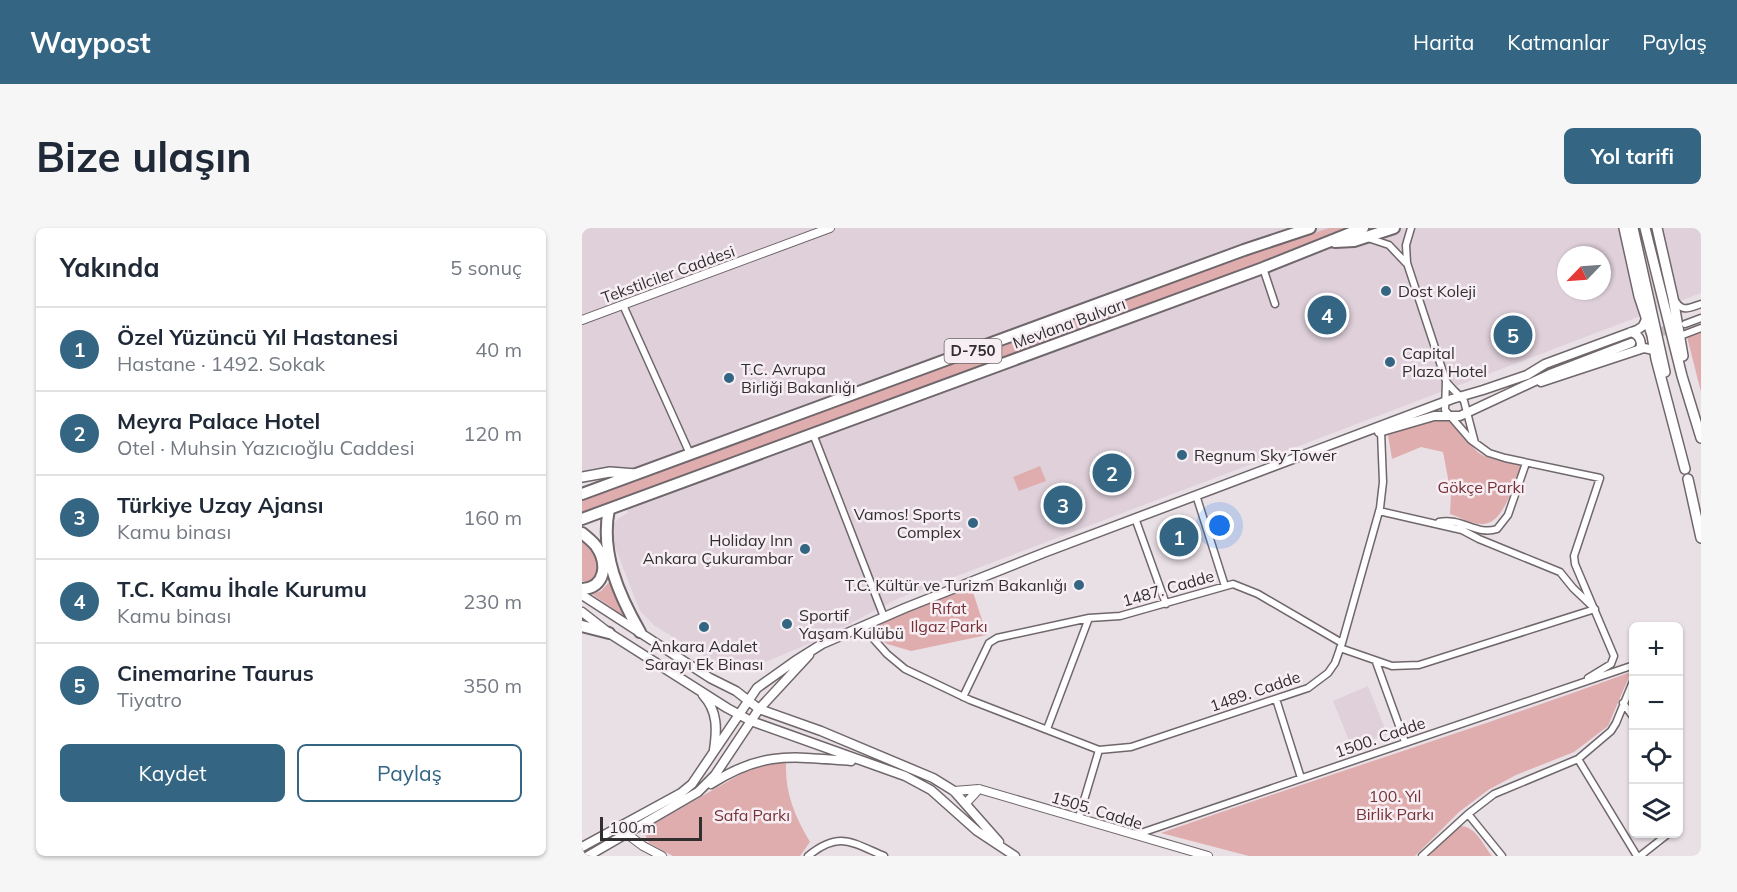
<!DOCTYPE html>
<html lang="tr">
<head>
<meta charset="utf-8">
<style>
  :root { --surface:#fff; --page:#f6f6f7; --text:#1f2937; --muted:#747a83; --line:#e0e1e3; --accent:#346683 }
  body { margin:0; font-family:Mulish,sans-serif; background:var(--page); color:var(--text) }
  .controls { position:absolute; right:18px; bottom:18px; display:grid; overflow:hidden; border-radius:9px; box-shadow:0 2px 4px #0004 }
  .controls button { width:54px; height:54px; display:grid; place-items:center; padding:0; border:0; border-bottom:2px solid var(--line); background:var(--surface); color:var(--text); font:30px sans-serif }
  .compass { position:absolute; left:975px; top:18px; width:54px; height:54px; border-radius:50%; background:var(--surface); box-shadow:0 2px 4px #0004; rotate:245deg }
  .scale { position:absolute; left:18px; bottom:15px; width:102px; box-sizing:border-box; padding-left:6px; border:3px solid #312e30; border-top:0; font-size:16px; line-height:21px; white-space:nowrap; color:#312e30; -webkit-text-stroke:4px #f6eef3; paint-order:stroke }
  .you { position:absolute; left:638px; top:298px; width:21px; height:21px; margin:-15px; border:4px solid #fff; border-radius:50%; background:#1a73e8; box-shadow:0 0 0 9px #1a73e833 }
  .badge { display:grid; place-items:center; width:39px; height:39px; border-radius:50%; background:var(--accent); color:#fff; font-size:20px; font-weight:700 }
  .pin { position:absolute; translate:-50% -50%; border:3px solid #fff; box-shadow:0 2px 6px #0006 }
  .list { margin:0; padding:0; list-style:none }
  h2 { display:flex; justify-content:space-between; align-items:center; height:78px; margin:0; padding:0 24px; font-size:26px }
  h2 small { font-size:20px; font-weight:400; color:var(--muted) }
  .list li { display:grid; grid-template-columns:39px 1fr auto; gap:18px; align-items:center; box-sizing:border-box; height:84px; padding:0 24px; border-top:2px solid var(--line) }
  .list b { display:block; font-size:22px; white-space:nowrap }
  .list p { margin:0; font-size:20px; white-space:nowrap; color:var(--muted) }
  .list em { font-size:20px; font-style:normal; color:var(--muted) }
  .actions { display:flex; gap:12px; padding:18px 24px }
  .actions a { flex:1; padding:14px 0; border:2px solid var(--accent); border-radius:9px; text-align:center; font-size:21px; color:var(--accent) }
  .actions .main { background:var(--accent); color:#fff }
  .icon { flex:none; width:33px; height:33px; fill:none; stroke:currentColor; stroke-width:2; stroke-linecap:round; stroke-linejoin:round }
  .map { position:relative; flex:none; width:1119px; height:628px; overflow:hidden; border-radius:9px }
  header { display:flex; align-items:center; gap:36px; box-sizing:border-box; height:84px; padding:0 30px; background:var(--accent); color:#fff }
  header strong { font-size:28px }
  nav { display:flex; gap:33px; margin-inline-start:auto; font-size:21px }
  .intro { display:flex; align-items:center; justify-content:space-between; box-sizing:border-box; height:144px; padding:0 36px }
  h1 { margin:0; font-size:42px }
  .button { padding:15px 27px; border-radius:9px; background:var(--accent); color:#fff; font-size:21px; font-weight:700 }
  main { display:flex; gap:36px; padding:0 36px }
  aside { flex:1; background:var(--surface); border-radius:9px; box-shadow:0 2px 4px #0004 }
  .map>svg:first-child { display:block }
  .built { fill:#dfd0da; fill-rule:evenodd }
  .green { fill:#e0adae }
  .lines { fill:none; stroke-linecap:round; stroke-linejoin:round }
  .primary-tunnel { stroke:#c4bcc2; stroke-width:9; stroke-dasharray:9 4.5; stroke-linecap:butt }
  .minor-casing { stroke:#6f676c; stroke-width:9 }
  .tertiary-casing { stroke:#6f676c; stroke-width:10 }
  .secondary-casing { stroke:#6f676c; stroke-width:11 }
  .primary-casing { stroke:#6f676c; stroke-width:12 }
  .trunk-casing { stroke:#6f676c; stroke-width:14 }
  .minor { stroke:#fff; stroke-width:6 }
  .tertiary { stroke:#fff; stroke-width:8 }
  .secondary { stroke:#fff; stroke-width:8 }
  .primary { stroke:#fff; stroke-width:9 }
  .trunk { stroke:#fff; stroke-width:10 }
  .poi-dot { fill:#346683; stroke:#f6eef3; stroke-width:2 }
  .labels { text-anchor:middle; stroke-width:5; stroke-linejoin:round; paint-order:stroke }
  .shield { fill:#f6eef3; stroke:#6c686a; stroke-width:1.5 }
  .shield-label { font-size:15px; font-weight:bold; fill:#312e30 }
  .street-label { font-size:16px; fill:#312e30; stroke:#f6eef3 }
  .poi-label { font-size:16px; fill:#312e30; stroke:#f6eef3; text-anchor:start }
  .park-label { font-size:16px; fill:#763037; stroke:#f6eef3 }
</style>
</head>
<body>
<header>
<strong>Waypost</strong>
<nav><a>Harita</a><a>Katmanlar</a><a>Paylaş</a></nav>
</header>
<div class="intro"><h1>Bize ulaşın</h1><a class="button">Yol tarifi</a></div>
<main>
<aside>
<h2>Yakında<small>5 sonuç</small></h2>
<ul class="list">
<li><span class="badge">1</span><div><b>Özel Yüzüncü Yıl Hastanesi</b><p>Hastane · 1492. Sokak</p></div><em>40 m</em></li>
<li><span class="badge">2</span><div><b>Meyra Palace Hotel</b><p>Otel · Muhsin Yazıcıoğlu Caddesi</p></div><em>120 m</em></li>
<li><span class="badge">3</span><div><b>Türkiye Uzay Ajansı</b><p>Kamu binası</p></div><em>160 m</em></li>
<li><span class="badge">4</span><div><b>T.C. Kamu İhale Kurumu</b><p>Kamu binası</p></div><em>230 m</em></li>
<li><span class="badge">5</span><div><b>Cinemarine Taurus</b><p>Tiyatro</p></div><em>350 m</em></li>
</ul>
<div class="actions"><a class="main">Kaydet</a><a>Paylaş</a></div>
</aside>
<div class="map">
<svg width="1119" height="628" viewBox="0 0 1119 628">
  <rect width="100%" height="100%" fill="#e9e0e6"/>
  <path class="built" d="M 0,0 L 1119,0 L 1119,65 L 317,370 L 238,411 L 172,439 L 152,439 L 132,434 L 73,398 L 58,383 L 29,309 L 32,296 L 37,290 L 46,285 L 31,241 L 0,244 ZM 984,27 L 1020,27 L 1020,63 L 984,63 Z
    M 786,458 L 805,506 L 770,520 L 751,473 Z"/>
  <path class="green" d="M 747,0 L 764,0 L 650,45 L 0,285 L 0,273 L 638,37 Z
    M 1119,104 L 1119,164 L 1105,109 Z
    M 857,190 C 873,191 885,215 897,225 C 907,232 927,234 939,237 C 932,254 922,298 899,296 C 890,296 877,289 868,286 L 869,266 L 861,224 L 839,219 L 810,231 L 806,207 Z
    M 458,238 L 464,253 L 437,263 L 431,249 Z
    M 0,313 C 15,322 16,334 16,350 L 8,355 L 0,353 Z
    M 29,352 L 46,391 L 10,366 L 19,363 Z
    M 388,355 L 405,407 L 329,423 L 305,416 L 280,398 Z
    M 1049,444 L 1026,498 L 992,524 L 934,547 L 906,562 L 877,584 L 833,628 L 667,628 L 579,605 C 735,550 893,501 1049,444 Z
    M 201,533 L 204,534 C 203,565 212,587 228,614 L 218,628 L 91,628 L 67,615 L 61,602 L 164,543 Z
    M 878,598 C 894,598 901,617 910,628 L 847,628 Z"/>
  <g class="lines">
    <path class="primary-tunnel" d="M 1052,114 L 1095,98"/>
    <g class="minor-casing">
      <path id="minor" d="M 829,0 L 824,17 L 825,35 L 864,153 C 870,162 877,166 882,173 L 893,215
        M 786,10 L 807,17 L 824,35
        M 681,40 L 693,76
        M 1094,74 C 1101,85 1109,79 1119,76
        M 41,77 L 108,226
        M 1103,96 L 1119,90
        M 1098,108 L 1119,100
        M 864,153 L 863,182 L 889,212 L 907,225 L 923,230 L 1018,250 L 992,328 L 993,336 L 1032,428 L 1029,436 L 1006,450
        M 231,206 L 302,389
        M 614,267 L 643,358
        M 797,283 L 880,302 L 897,311 L 978,344 L 991,360 L 1011,379
        M 553,290 L 584,376
        M 857,294 C 879,289 895,308 915,301 L 926,287 L 944,235
        M 280,398 L 305,426 L 323,441 L 388,472 L 517,522
        M 758,420 L 810,438 L 837,437 L 1013,381
        M 794,434 L 823,514
        M 381,469 L 407,415 L 415,410 L 507,390 L 538,388 L 651,356 L 676,366 L 760,415
        M 694,471 L 719,550
        M 1041,475 L 1052,490
        M 465,501 L 507,390
        M 996,531 L 1055,628
        M 886,586 L 920,628
        M 497,589 L 517,522 L 549,519 L 726,460 L 746,445 L 753,435 L 760,415 L 798,280 L 801,254 L 799,203
        M 553,607 L 1052,437
        M 226,628 C 257,603 269,614 302,628
        M 840,628 L 886,586 L 912,566 L 996,531 L 1029,503 L 1034,495 L 1052,451
        M 1058,628 L 1086,606"/>
    </g>
    <g class="tertiary-casing">
      <path id="tertiary" d="M 0,92 L 248,0
        M 372,563 L 397,561 L 626,628
        M 384,575 L 397,561
        M 45,606 L 61,618 L 80,628"/>
    </g>
    <g class="secondary-casing">
      <path id="secondary" d="M 1049,104 C 1057,107 1059,111 1059,119 L 1056,122
        M 959,154 L 1062,120 L 1072,122 L 1074,129
        M 797,204 L 852,188 L 878,188 L 968,146 L 1049,115
        M 0,367 L 128,450 L 154,463 L 177,481 L 239,503 L 351,550 L 372,563 L 417,614
        M 0,384 L 27,405 L 145,480 L 169,493 L 323,548 L 349,562 L 395,603 L 433,628
        M 121,467 C 136,483 135,502 132,522
        M 129,556 C 182,522 211,529 269,533
        M 0,619 L 99,565 L 110,556 L 175,460 L 213,433 L 240,416 L 323,380 L 464,324 L 870,171 L 901,162 L 945,147 L 963,136 L 1055,102 L 1061,98 L 1064,91
        M 6,628 L 116,564 L 133,547 L 177,481 L 227,427"/>
    </g>
    <g class="primary-casing">
      <path id="primary" d="M 1042,0 L 1057,68 L 1070,107 L 1074,131 L 1103,241
        M 1051,0 L 1083,144
        M 1063,0 L 1100,148 L 1119,210
        M 1075,0 L 1091,70 L 1101,128
        M 0,249 L 28,244 L 54,246
        M 1106,251 L 1119,310"/>
    </g>
    <g class="trunk-casing">
      <path id="trunk" d="M 753,14 L 772,13 L 812,0
        M 0,266 L 662,22 L 728,0
        M 27,281 C 18,325 37,367 58,404
        M 0,291 L 681,40 L 781,0
        M 0,305 C 5,309 10,313 14,318 C 26,335 24,360 0,361
        M 0,398 L 27,405"/>
    </g>
    <use href="#minor" class="minor"/>
    <use href="#tertiary" class="tertiary"/>
    <use href="#secondary" class="secondary"/>
    <use href="#primary" class="primary"/>
    <use href="#trunk" class="trunk"/>
  </g>
  <g class="poi-dot">
    <circle cx="804" cy="63" r="6"/>
    <circle cx="808" cy="134" r="6"/>
    <circle cx="147" cy="150" r="6"/>
    <circle cx="600" cy="227" r="6"/>
    <circle cx="391" cy="295" r="6"/>
    <circle cx="223" cy="321" r="6"/>
    <circle cx="497" cy="357" r="6"/>
    <circle cx="205" cy="396" r="6"/>
    <circle cx="122" cy="399" r="6"/>
  </g>
  <g class="labels">
    <rect class="shield" x="362.5" y="111" width="57" height="24" rx="4.5"/>
    <g class="shield-label">
      <text x="391" y="128">D-750</text>
    </g>
    <g class="street-label">
      <text transform="translate(86 46) rotate(-20)" y="6">Tekstilciler Caddesi</text>
      <text transform="translate(487 95) rotate(-20)" y="6">Mevlana Bulvarı</text>
      <text transform="translate(586 360) rotate(-16)" y="6">1487. Cadde</text>
      <text transform="translate(673 463) rotate(-19)" y="6">1489. Cadde</text>
      <text transform="translate(798 509) rotate(-19)" y="6">1500. Cadde</text>
      <text transform="translate(515 582) rotate(17)" y="6">1505. Cadde</text>
    </g>
    <g class="poi-label">
      <text x="816" y="69">Dost Koleji</text>
      <text x="820" y="131">Capital<tspan x="820" dy="18">Plaza Hotel</tspan></text>
      <text x="159" y="147">T.C. Avrupa<tspan x="159" dy="18">Birliği Bakanlığı</tspan></text>
      <text x="612" y="233">Regnum Sky Tower</text>
      <text x="379" y="292" text-anchor="end">Vamos! Sports<tspan x="379" dy="18">Complex</tspan></text>
      <text x="211" y="318" text-anchor="end">Holiday Inn<tspan x="211" dy="18">Ankara Çukurambar</tspan></text>
      <text x="485" y="363" text-anchor="end">T.C. Kültür ve Turizm Bakanlığı</text>
      <text x="217" y="393">Sportif<tspan x="217" dy="18">Yaşam Kulübü</tspan></text>
      <text x="122" y="424" text-anchor="middle">Ankara Adalet<tspan x="122" dy="18">Sarayı Ek Binası</tspan></text>
    </g>
    <g class="park-label">
      <text x="899" y="265">Gökçe Parkı</text>
      <text x="367" y="386">Rıfat<tspan x="367" dy="18">Ilgaz Parkı</tspan></text>
      <text x="813" y="574">100. Yıl<tspan x="813" dy="18">Birlik Parkı</tspan></text>
      <text x="170" y="593">Safa Parkı</text>
    </g>
  </g>
</svg>
<div class="controls">
<button>+</button>
<button>−</button>
<button><svg class="icon" aria-label="locate" viewBox="0 0 24 24"><circle cx="12" cy="12" r="6"/><path d="M12 2v4M12 18v4M2 12h4M18 12h4"/></svg></button>
<button><svg class="icon" aria-label="layers" viewBox="0 0 24 24"><path d="M12 4l9 5-9 5-9-5zM3 14l9 5 9-5"/></svg></button>
</div>
<svg class="compass" viewBox="-18 -18 36 36"><path d="M0-13l5 13h-10z" fill="#e53935"/><path d="M0 13l5-13h-10z" fill="#747a83"/></svg>
<div class="scale">100 m</div>
<div class="you"></div>
<div class="pin badge" style="left:597px;top:309px">1</div>
<div class="pin badge" style="left:530px;top:245px">2</div>
<div class="pin badge" style="left:481px;top:277px">3</div>
<div class="pin badge" style="left:745px;top:87px">4</div>
<div class="pin badge" style="left:931px;top:107px">5</div>
</div>
</main>
</body>
</html>
